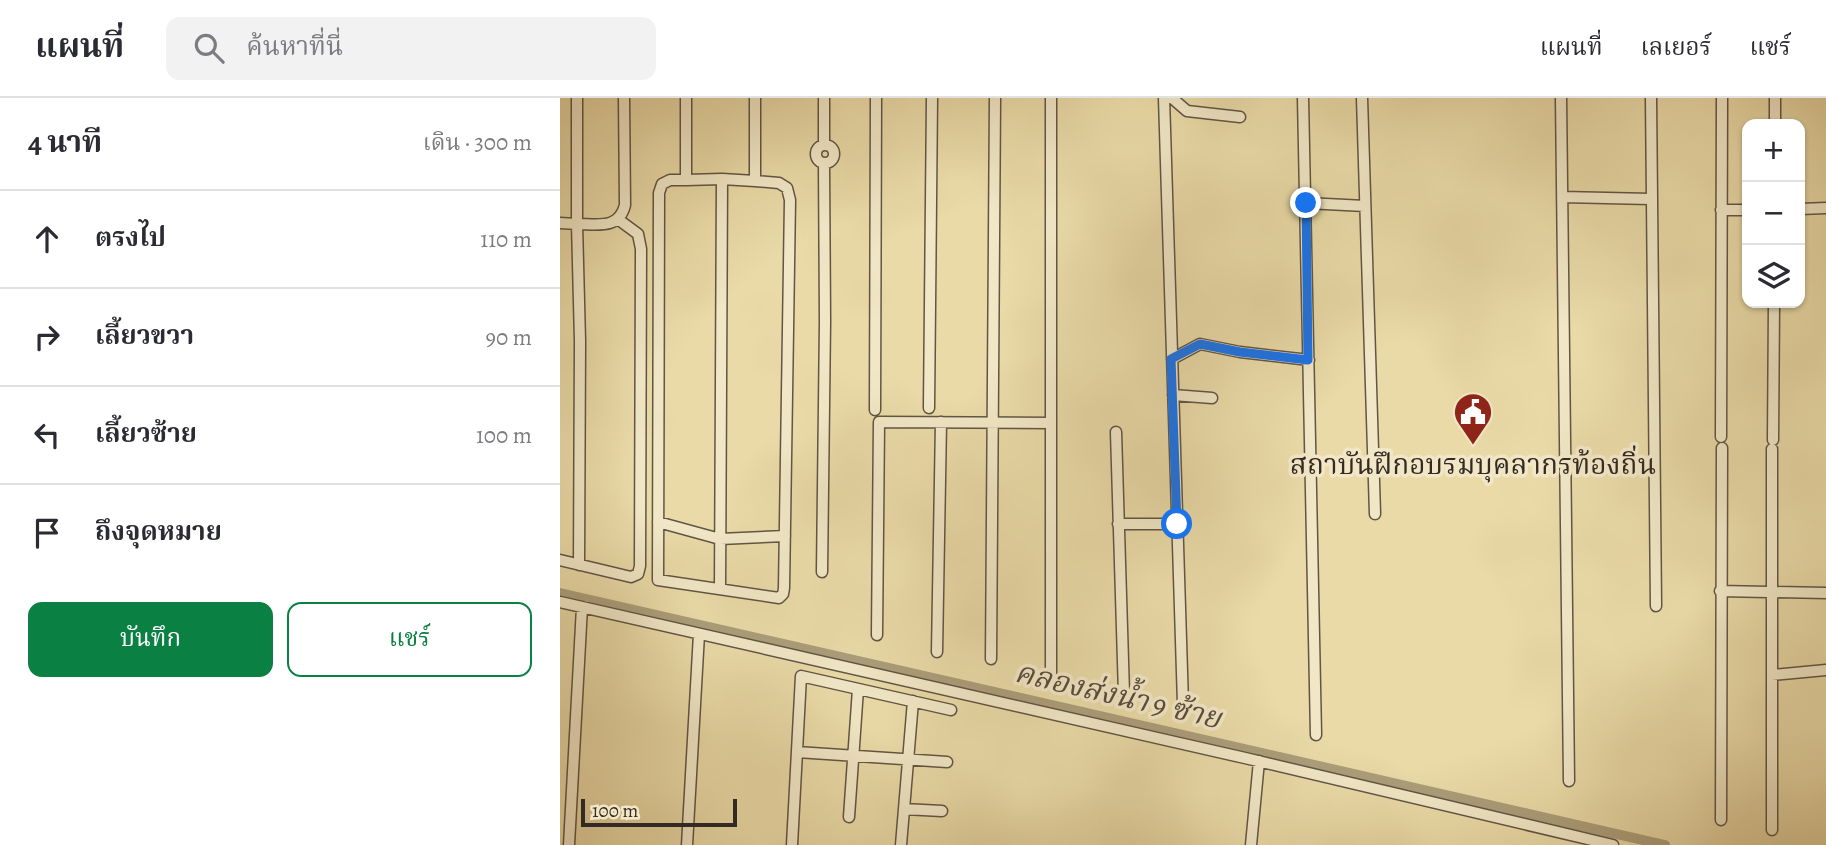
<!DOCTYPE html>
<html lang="th">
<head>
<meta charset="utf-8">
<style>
  :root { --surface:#fff; --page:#f2f2f3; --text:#2b2b33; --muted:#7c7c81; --line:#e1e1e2; --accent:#0b8043 }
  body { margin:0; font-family:Alegreya,"Noto Serif Thai",serif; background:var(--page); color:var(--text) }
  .controls { position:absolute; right:21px; top:21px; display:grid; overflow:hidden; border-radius:14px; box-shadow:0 2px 5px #0004 }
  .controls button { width:63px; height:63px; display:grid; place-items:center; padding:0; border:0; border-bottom:2px solid var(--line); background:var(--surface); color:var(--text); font:35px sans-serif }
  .scale { position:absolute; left:21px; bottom:18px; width:156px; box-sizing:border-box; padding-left:7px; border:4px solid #342923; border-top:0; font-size:19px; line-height:24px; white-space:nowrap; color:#342923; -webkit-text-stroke:5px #f1e7c6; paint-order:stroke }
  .stop { position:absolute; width:21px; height:21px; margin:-16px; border:5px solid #1a73e8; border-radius:50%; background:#fff }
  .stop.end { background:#1a73e8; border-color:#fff; box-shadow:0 2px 7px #0008 }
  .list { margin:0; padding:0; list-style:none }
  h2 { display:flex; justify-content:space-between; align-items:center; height:91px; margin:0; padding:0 28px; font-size:30px }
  h2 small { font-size:23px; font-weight:400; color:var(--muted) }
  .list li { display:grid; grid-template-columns:46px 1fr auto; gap:21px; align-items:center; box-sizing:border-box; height:98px; padding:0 28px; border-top:2px solid var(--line) }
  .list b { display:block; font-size:26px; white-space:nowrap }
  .list em { font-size:23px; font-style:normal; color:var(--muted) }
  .actions { display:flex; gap:14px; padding:21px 28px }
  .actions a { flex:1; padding:16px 0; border:2px solid var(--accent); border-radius:14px; text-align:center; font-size:24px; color:var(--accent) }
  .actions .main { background:var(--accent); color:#fff }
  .icon { flex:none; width:38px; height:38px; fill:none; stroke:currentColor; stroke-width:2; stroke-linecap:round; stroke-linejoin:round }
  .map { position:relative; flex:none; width:1266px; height:747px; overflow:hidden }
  header { display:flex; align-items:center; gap:42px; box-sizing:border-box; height:98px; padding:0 35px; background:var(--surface); border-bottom:2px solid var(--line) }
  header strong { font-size:33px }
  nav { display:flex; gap:38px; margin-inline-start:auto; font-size:24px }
  .search { width:490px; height:63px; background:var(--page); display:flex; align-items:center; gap:18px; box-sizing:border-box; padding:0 24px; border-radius:14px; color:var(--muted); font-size:26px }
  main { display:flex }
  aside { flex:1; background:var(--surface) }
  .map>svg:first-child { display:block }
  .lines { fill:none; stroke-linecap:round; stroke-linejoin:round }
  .canal { stroke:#ab9e7a; stroke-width:10 }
  .street-casing { stroke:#615544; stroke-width:13 }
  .street { stroke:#f1e7c6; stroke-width:10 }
  .route { stroke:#1a73e8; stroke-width:9 }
  .labels { text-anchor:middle; stroke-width:7; stroke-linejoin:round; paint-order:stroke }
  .poi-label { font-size:28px; fill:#342923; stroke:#f1e7c6 }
  .water-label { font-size:30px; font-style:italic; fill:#584c3d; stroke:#f1e7c6 }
</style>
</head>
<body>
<header>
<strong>แผนที่</strong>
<div class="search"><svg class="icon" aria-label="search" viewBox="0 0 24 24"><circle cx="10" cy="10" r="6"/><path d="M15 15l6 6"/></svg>ค้นหาที่นี่</div>
<nav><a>แผนที่</a><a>เลเยอร์</a><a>แชร์</a></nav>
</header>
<main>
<aside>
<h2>4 นาที<small>เดิน · 300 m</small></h2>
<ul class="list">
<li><svg class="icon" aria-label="ahead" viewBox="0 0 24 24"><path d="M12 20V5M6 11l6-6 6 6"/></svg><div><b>ตรงไป</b></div><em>110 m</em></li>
<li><svg class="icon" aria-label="right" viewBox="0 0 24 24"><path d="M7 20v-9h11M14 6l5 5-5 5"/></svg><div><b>เลี้ยวขวา</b></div><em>90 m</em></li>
<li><svg class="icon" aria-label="left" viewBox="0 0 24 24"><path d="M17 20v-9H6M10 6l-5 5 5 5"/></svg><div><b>เลี้ยวซ้าย</b></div><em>100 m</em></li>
<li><svg class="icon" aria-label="arrive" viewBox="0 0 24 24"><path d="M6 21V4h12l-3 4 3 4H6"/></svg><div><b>ถึงจุดหมาย</b></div></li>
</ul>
<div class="actions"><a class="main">บันทึก</a><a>แชร์</a></div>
</aside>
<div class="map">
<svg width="1266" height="747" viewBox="0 0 1266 747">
  <rect width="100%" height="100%" fill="#e9daa7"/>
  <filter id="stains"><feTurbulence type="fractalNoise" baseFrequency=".00286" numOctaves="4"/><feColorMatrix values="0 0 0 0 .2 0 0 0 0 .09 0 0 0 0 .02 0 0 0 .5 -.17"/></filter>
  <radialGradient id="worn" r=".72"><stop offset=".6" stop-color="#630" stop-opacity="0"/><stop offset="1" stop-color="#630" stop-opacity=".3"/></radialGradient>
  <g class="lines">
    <path class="canal" d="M 0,495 L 1105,747"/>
    <g class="street-casing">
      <path id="street" d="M 126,0 L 126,82 L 110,82 L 102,86 L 99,95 L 98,482 L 219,500 L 223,496 L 224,490 L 230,102 L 227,90 L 219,85 L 195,83 L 195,0
        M 604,0 L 623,606
        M 612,0 L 627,13 L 680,19
        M 743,0 L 756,637
        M 802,0 L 815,416
        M 1001,0 L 1009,683
        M 1091,0 L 1096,508
        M 1215,26 L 1215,0
        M256 56a9 9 0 1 1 18 0a9 9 0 1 1-18 0Z
        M 264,47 L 264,0
        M 126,82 L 162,81 L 195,83
        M 1002,99 L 1091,101
        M 746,105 L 805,108
        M 1240,111 L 1266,110
        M 1161,112 L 1187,112
        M 0,125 L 17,126 L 17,0
        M 612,261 L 640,246 L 680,254 L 749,262
        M 613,297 L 652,300
        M 369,310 L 372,0
        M 315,312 L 316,0
        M 556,334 L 564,596
        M 1161,339 L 1162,0
        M 1213,342 L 1214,205
        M 98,424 L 160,441 L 225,438
        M 558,426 L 617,426
        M 0,462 L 71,479 L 78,476 L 80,468 L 81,151 L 78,136 L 59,122
        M 19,467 L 20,243 L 17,126 C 37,126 59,132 65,107 L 64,0
        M 262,474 L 265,223 L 264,66
        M 160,491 L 162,81
        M 1160,493 L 1266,495
        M 0,504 L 685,660 L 1053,747
        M 317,537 L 319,324 L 491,325
        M 377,554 L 381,324
        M 431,561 L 435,0
        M 491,575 L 491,0
        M 1212,577 L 1266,572
        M 237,654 L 387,664
        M 344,711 L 382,713
        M 289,719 L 298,591
        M 1161,722 L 1162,350
        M 1212,732 L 1212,351
        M 9,747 L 22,509
        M 127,747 L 139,536
        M 232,747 L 241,578 L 391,612
        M 341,747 L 353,603
        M 691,747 L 699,663"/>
    </g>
    <use href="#street" class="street"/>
  </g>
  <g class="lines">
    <path class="route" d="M 617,426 L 611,261 L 640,246 L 680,254 L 748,262 L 746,105"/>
  </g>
  <defs>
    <g id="civic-pin" transform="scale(2.0125)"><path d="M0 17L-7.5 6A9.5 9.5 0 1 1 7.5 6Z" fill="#8f2418" stroke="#f1e7c6"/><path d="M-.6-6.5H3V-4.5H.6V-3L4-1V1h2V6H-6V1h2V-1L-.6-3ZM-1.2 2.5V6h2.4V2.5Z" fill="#fff"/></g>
  </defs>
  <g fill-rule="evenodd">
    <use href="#civic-pin" x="913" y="314"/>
  </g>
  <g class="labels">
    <g class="poi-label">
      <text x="913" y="376">สถาบันฝึกอบรมบุคลากรท้องถิ่น</text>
    </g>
    <g class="water-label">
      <text transform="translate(558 597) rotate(13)" y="10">คลองส่งน้ำ 9 ซ้าย</text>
    </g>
  </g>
  <rect width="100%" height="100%" filter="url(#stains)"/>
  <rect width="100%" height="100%" fill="url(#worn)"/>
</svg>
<div class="controls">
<button>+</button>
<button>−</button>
<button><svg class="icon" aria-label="layers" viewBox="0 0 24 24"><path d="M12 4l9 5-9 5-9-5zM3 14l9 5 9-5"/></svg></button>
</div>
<div class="scale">100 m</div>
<div class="stop" style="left:617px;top:426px"></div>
<div class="stop end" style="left:746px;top:105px"></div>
</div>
</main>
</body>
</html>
